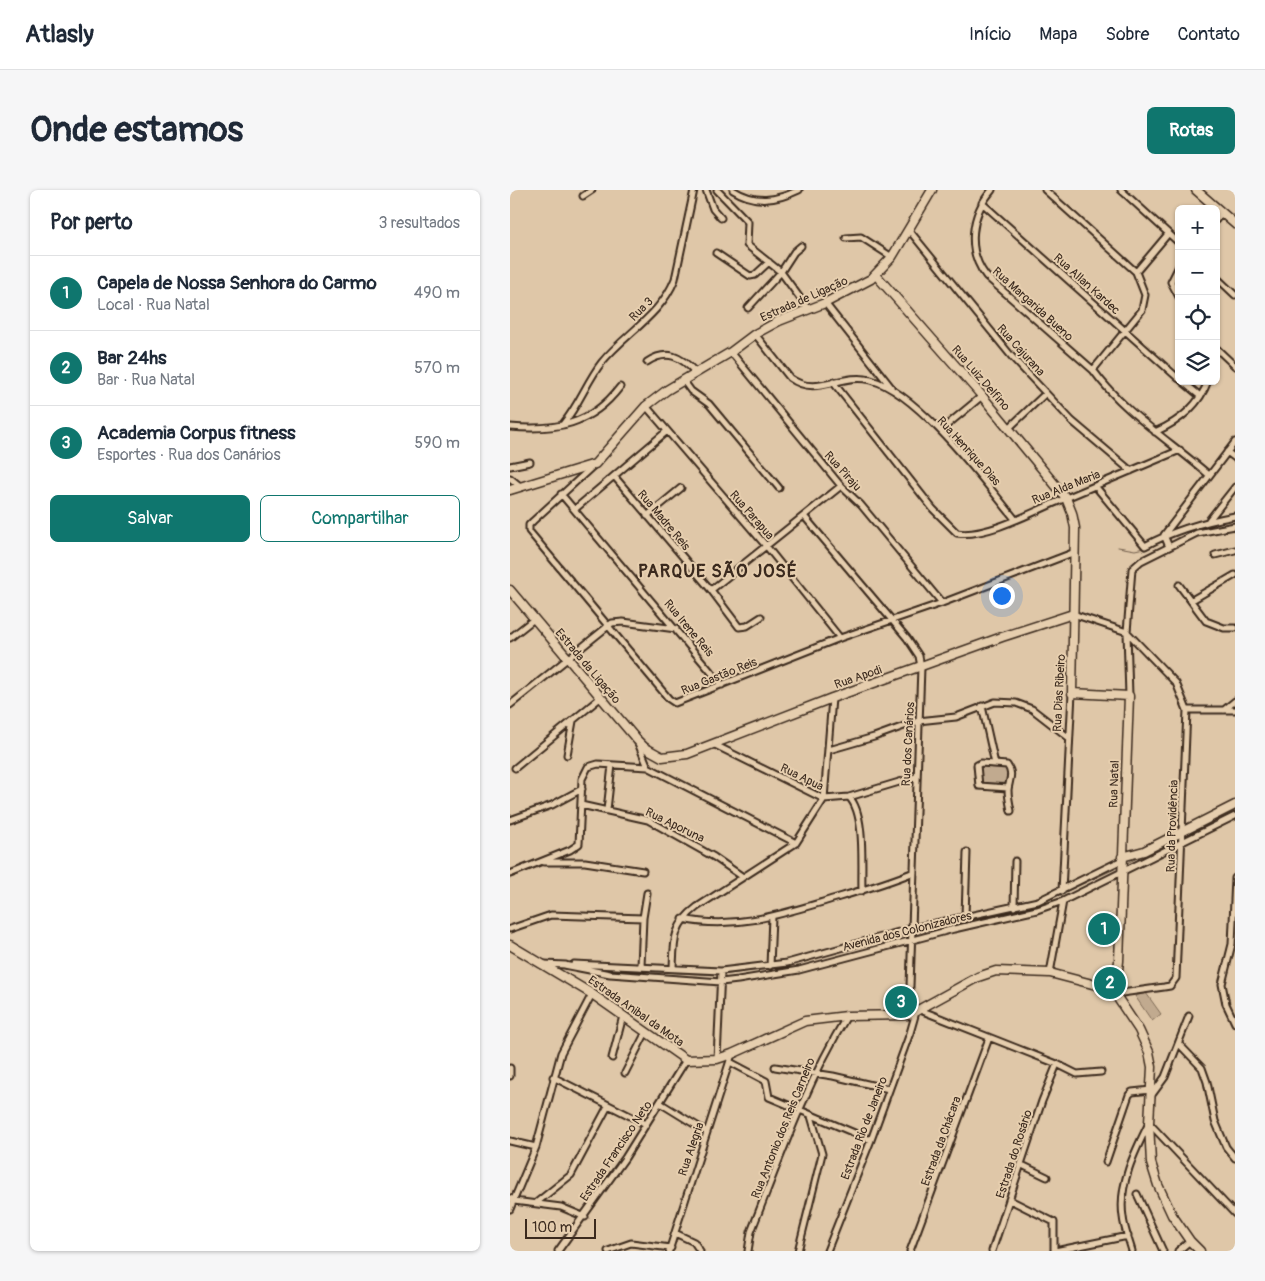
<!DOCTYPE html>
<html lang="pt">
<head>
<meta charset="utf-8">
<style>
  :root { --surface:#fff; --page:#f6f6f7; --text:#1f2937; --muted:#747a83; --line:#e0e1e3; --accent:#0f766e }
  body { margin:0; font-family:Pangolin,sans-serif; background:var(--page); color:var(--text) }
  .controls { position:absolute; right:15px; top:15px; display:grid; overflow:hidden; border-radius:8px; box-shadow:0 1px 4px #0004 }
  .controls button { width:45px; height:45px; display:grid; place-items:center; padding:0; border:0; border-bottom:1px solid var(--line); background:var(--surface); color:var(--text); font:25px sans-serif }
  .scale { position:absolute; left:15px; bottom:12px; width:71px; box-sizing:border-box; padding-left:5px; border:2px solid #3b2a1e; border-top:0; font-size:14px; line-height:18px; white-space:nowrap; color:#3b2a1e; -webkit-text-stroke:4px #e6ceae; paint-order:stroke }
  .you { position:absolute; left:491px; top:405px; width:18px; height:18px; margin:-12px; border:4px solid #fff; border-radius:50%; background:#1a73e8; box-shadow:0 0 0 8px #1a73e833 }
  .badge { display:grid; place-items:center; width:32px; height:32px; border-radius:50%; background:var(--accent); color:#fff; font-size:16px; font-weight:700 }
  .pin { position:absolute; translate:-50% -50%; border:2px solid #fff; box-shadow:0 1px 5px #0006 }
  .list { margin:0; padding:0; list-style:none }
  h2 { display:flex; justify-content:space-between; align-items:center; height:65px; margin:0; padding:0 20px; font-size:21px }
  h2 small { font-size:16px; font-weight:400; color:var(--muted) }
  .list li { display:grid; grid-template-columns:32px 1fr auto; gap:15px; align-items:center; box-sizing:border-box; height:75px; padding:0 20px; border-top:1px solid var(--line) }
  .list b { display:block; font-size:19px; white-space:nowrap }
  .list p { margin:0; font-size:16px; white-space:nowrap; color:var(--muted) }
  .list em { font-size:16px; font-style:normal; color:var(--muted) }
  .actions { display:flex; gap:10px; padding:15px 20px }
  .actions a { flex:1; padding:11px 0; border:1px solid var(--accent); border-radius:8px; text-align:center; font-size:18px; color:var(--accent) }
  .actions .main { background:var(--accent); color:#fff }
  .icon { flex:none; width:28px; height:28px; fill:none; stroke:currentColor; stroke-width:2; stroke-linecap:round; stroke-linejoin:round }
  .map { position:relative; flex:none; width:725px; height:1061px; overflow:hidden; border-radius:8px }
  header { display:flex; align-items:center; gap:30px; box-sizing:border-box; height:70px; padding:0 25px; background:var(--surface); border-bottom:1px solid var(--line) }
  header strong { font-size:24px }
  nav { display:flex; gap:28px; margin-inline-start:auto; font-size:18px }
  .intro { display:flex; align-items:center; justify-content:space-between; box-sizing:border-box; height:120px; padding:0 30px }
  h1 { margin:0; font-size:35px }
  .button { padding:12px 22px; border-radius:8px; background:var(--accent); color:#fff; font-size:18px; font-weight:700 }
  main { display:flex; gap:30px; padding:0 30px }
  aside { flex:1; background:var(--surface); border-radius:8px; box-shadow:0 1px 4px #0004 }
  .map>svg:first-child { display:block }
  .green { fill:#c1aa8f; stroke:#7e6a56 }
  .lines { fill:none; stroke-linecap:round; stroke-linejoin:round }
  .stream { stroke:#735f4d; stroke-width:1 }
  .street-casing { stroke:#3b2a1e; stroke-width:9 }
  .secondary-casing { stroke:#3b2a1e; stroke-width:11 }
  .street { stroke:#e6ceae; stroke-width:5 }
  .secondary { stroke:#e6ceae; stroke-width:8 }
  .labels { text-anchor:middle; stroke-width:4; stroke-linejoin:round; paint-order:stroke }
  .street-label { font-size:12px; fill:#3b2a1e; stroke:#e6ceae }
  .district-label { font-size:18px; font-weight:bold; letter-spacing:1px; fill:#3b2a1e; stroke:#e6ceae }
</style>
</head>
<body>
<header>
<strong>Atlasly</strong>
<nav><a>Início</a><a>Mapa</a><a>Sobre</a><a>Contato</a></nav>
</header>
<div class="intro"><h1>Onde estamos</h1><a class="button">Rotas</a></div>
<main>
<aside>
<h2>Por perto<small>3 resultados</small></h2>
<ul class="list">
<li><span class="badge">1</span><div><b>Capela de Nossa Senhora do Carmo</b><p>Local · Rua Natal</p></div><em>490 m</em></li>
<li><span class="badge">2</span><div><b>Bar 24hs</b><p>Bar · Rua Natal</p></div><em>570 m</em></li>
<li><span class="badge">3</span><div><b>Academia Corpus fitness</b><p>Esportes · Rua dos Canários</p></div><em>590 m</em></li>
</ul>
<div class="actions"><a class="main">Salvar</a><a>Compartilhar</a></div>
</aside>
<div class="map">
<svg width="725" height="1061" viewBox="0 0 725 1061">
  <rect width="100%" height="100%" fill="#dfc7a8"/>
  <filter id="ink" filterUnits="userSpaceOnUse"><feTurbulence type="fractalNoise" baseFrequency=".02" numOctaves="2"/><feDisplacementMap in="SourceGraphic" scale="10" xChannelSelector="R" yChannelSelector="G"/><feConvolveMatrix kernelMatrix="1 2 1 2 8 2 1 2 1" color-interpolation-filters="sRGB"/></filter>
  <g filter="url(#ink)">
    <path class="green" d="M 470,577 L 497,577 L 497,593 L 470,594 Z
      M 636,803 L 651,824 L 642,831 L 625,806 Z"/>
    <g class="lines">
      <path class="stream" d="M 608,357 L 625,360 L 634,358
        M 617,673 L 634,665
        M 405,744 L 534,712 L 609,677
        M 366,751 L 401,745
        M 92,779 L 208,785
        M 212,785 L 280,776 L 340,758"/>
      <g class="street-casing">
        <path id="street" d="M 196,0 L 203,19 L 211,28
          M 207,0 L 238,32 L 237,55 L 271,82 L 298,119
          M 223,0 C 245,14 266,11 289,0
          M 482,0 C 461,24 456,60 476,86 L 583,180 C 614,223 659,250 699,285
          M 535,0 L 626,82 L 635,105 L 632,120 L 583,180
          M 611,0 L 669,53
          M 73,6 L 82,0
          M 472,13 L 669,189
          M 706,30 L 711,23
          M 399,40 L 502,167 L 562,231 L 621,281
          M 336,48 L 351,47 L 382,67
          M 206,63 L 240,86 L 245,85 L 259,72
          M 669,76 L 661,92 L 669,107
          M 626,82 L 658,44
          M 706,87 L 725,105
          M 315,113 L 381,197
          M 238,118 L 271,82 L 284,62 L 291,56
          M 245,144 L 280,188 C 307,208 331,182 361,190 C 409,203 473,290 505,329
          M 706,158 L 725,176
          M 221,162 L 331,296 L 351,315 L 432,413
          M 137,172 C 157,159 171,166 186,183
          M 173,190 L 181,201 L 199,214 L 269,298
          M 672,191 L 690,206
          M 323,192 L 423,319 L 447,343 C 475,348 523,322 549,311 C 589,294 630,277 670,260
          M 136,216 L 257,357 L 330,448
          M 53,234 C 69,215 77,191 92,172 C 116,143 151,125 165,89 L 184,0
          M 0,237 C 46,241 81,235 110,197
          M 499,238 L 536,203
          M 431,240 L 472,206
          M 645,242 C 668,232 689,216 698,191
          M 717,262 L 725,268
          M 0,276 L 20,272
          M 82,277 L 23,331 L 19,335 L 19,341 L 159,509 L 165,513 L 330,448 L 432,413 L 565,362
          M 104,286 L 201,400 L 229,437 L 237,436 L 251,427
          M 0,288 L 10,296
          M 586,297 L 635,356 C 664,340 692,332 725,326
          M 51,304 L 212,495
          M 65,319 L 157,241
          M 137,326 L 171,298
          M 294,326 L 397,448 L 409,466 L 411,477 L 399,825
          M 699,330 L 725,297
          M 659,357 L 654,345 L 725,252
          M 705,365 L 725,360
          M 669,395 L 696,431 L 714,438 L 725,438
          M 201,400 L 331,296
          M 682,410 L 725,385
          M 563,424 L 617,442 L 666,493 L 677,520 L 666,788 L 660,796 L 654,797 L 605,804
          M 0,448 L 24,429
          M 619,506 L 617,442 L 622,379 L 631,371 L 687,343 L 725,336
          M 0,515 L 102,433 L 113,432 L 166,439
          M 472,516 L 485,574
          M 677,520 L 725,520
          M 714,520 L 725,511
          M 128,553 L 138,577 L 286,653
          M 203,554 L 314,609 L 339,607 L 406,587
          M 319,560 L 364,547 L 408,531 L 446,527 L 485,512 L 506,513 L 522,519 L 558,547
          M 57,565 L 63,531
          M 5,578 L 90,508
          M 498,598 L 469,596 L 467,575 L 471,573 L 497,575 C 504,584 499,590 498,600 C 498,607 500,615 501,621
          M 339,607 C 356,624 351,677 352,701
          M 71,615 L 138,630 L 204,667 L 233,687
          M 97,620 L 102,575
          M 0,630 L 42,615 L 72,599
          M 34,672 L 75,672 L 133,681
          M 0,684 L 60,660 L 69,654 L 72,589 L 78,577 L 88,574 L 138,577
          M 725,688 L 722,754 L 712,794 L 716,814 L 725,833
          M 552,701 L 562,503
          M 504,717 L 505,671
          M 455,727 L 457,662
          M 173,729 C 222,740 269,725 316,711 C 346,702 375,694 404,682
          M 0,739 L 41,725 L 133,728
          M 34,774 L 56,775
          M 64,774 L 211,781 L 277,773 L 403,738 L 528,711 L 612,670
          M 54,775 L 100,784 L 211,792 L 228,790 L 289,780 L 444,739 L 527,720 L 553,711 L 725,626
          M 131,776 L 133,728 L 137,703
          M 260,776 L 262,727
          M 163,778 C 164,750 163,735 187,717 L 286,653 L 314,609 L 322,508
          M 540,783 L 553,711
          M 410,820 L 547,874 L 567,884 L 591,882
          M 669,854 L 692,878 L 697,892 L 705,931 L 716,957 L 725,968
          M 102,868 L 113,826
          M 207,869 L 211,781
          M 220,872 L 256,891 L 259,907 L 361,950
          M 265,877 L 323,886 L 379,899
          M 0,878 L 0,886
          M 115,883 L 136,842
          M 43,887 L 136,934
          M 641,906 L 655,887 L 679,826
          M 150,913 L 197,942
          M 0,951 L 26,957
          M 596,972 L 619,905 L 622,902 L 641,900
          M 512,975 L 537,987
          M 627,1004 L 653,1061
          M 0,1008 L 4,1011 L 51,1017 L 75,1027
          M 500,1010 L 544,1032 L 544,1061
          M 26,1013 L 61,985 L 98,916
          M 0,1019 L 26,957 L 51,863 L 82,804
          M 165,1043 L 184,1052 L 190,1061
          M 48,1061 L 115,968 L 176,870
          M 98,1061 L 121,1053 L 161,1058
          M 159,1061 L 222,864
          M 238,1061 L 241,1042 C 270,968 296,894 337,826
          M 288,1061 L 312,964 L 301,926
          M 317,1061 L 361,950 L 400,843 L 406,822
          M 400,1061 L 479,848
          M 482,1061 L 532,911 L 547,874
          M 545,1061 L 618,1046
          M 622,1061 C 619,1050 614,1038 613,1027 C 608,995 625,961 639,933 L 725,1024
          M 668,1061 L 680,1051"/>
      </g>
      <g class="secondary-casing">
        <path id="secondary" d="M 686,0 L 725,34
          M 366,85 L 472,206 L 556,308 L 562,323 L 565,338 L 562,503 L 619,506 L 609,771 L 605,804
          M 0,300 L 85,274 L 136,216 L 157,200 L 221,162 L 245,144 L 269,131 L 315,113 L 361,89 L 382,67 L 422,0
          M 0,400 L 127,550 L 134,557 L 152,567 L 177,564 L 322,508 L 492,447 L 563,424
          M 612,667 L 634,661 L 725,615
          M 0,755 L 82,804 L 176,870 L 207,869 L 222,864 L 295,831 L 337,826 L 399,825 L 468,787 L 486,781 L 540,783 L 590,796 L 605,804 L 629,840 L 639,862 L 642,877 L 639,933 L 641,973 L 648,995 L 662,1025 L 680,1051 L 690,1061"/>
      </g>
      <use href="#street" class="street"/>
      <use href="#secondary" class="secondary"/>
    </g>
  </g>
  <g class="labels">
    <g class="street-label">
      <text transform="translate(577 94) rotate(42)" y="4">Rua Allan Kardec</text>
      <text transform="translate(294 109) rotate(-24)" y="4">Estrada de Ligação</text>
      <text transform="translate(523 114) rotate(42)" y="4">Rua Margarida Bueno</text>
      <text transform="translate(131 119) rotate(-45)" y="4">Rua 3</text>
      <text transform="translate(511 160) rotate(48)" y="4">Rua Cajurana</text>
      <text transform="translate(471 188) rotate(49)" y="4">Rua Luiz Delfino</text>
      <text transform="translate(459 261) rotate(48)" y="4">Rua Henrique Dias</text>
      <text transform="translate(333 281) rotate(48)" y="4">Rua Piraju</text>
      <text transform="translate(556 297) rotate(-22)" y="4">Rua Alda Maria</text>
      <text transform="translate(242 325) rotate(49)" y="4">Rua Parapua</text>
      <text transform="translate(154 330) rotate(50)" y="4">Rua Madre Reis</text>
      <text transform="translate(179 438) rotate(50)" y="4">Rua Irene Reis</text>
      <text transform="translate(78 476) rotate(50)" y="4">Estrada da Ligação</text>
      <text transform="translate(209 486) rotate(-22)" y="4">Rua Gastão Reis</text>
      <text transform="translate(348 487) rotate(-19)" y="4">Rua Apodi</text>
      <text transform="translate(549 503) rotate(-87)" y="4">Rua Dias Ribeiro</text>
      <text transform="translate(398 554) rotate(-87)" y="4">Rua dos Canários</text>
      <text transform="translate(292 587) rotate(26)" y="4">Rua Apua</text>
      <text transform="translate(604 594) rotate(-88)" y="4">Rua Natal</text>
      <text transform="translate(165 635) rotate(26)" y="4">Rua Aporuna</text>
      <text transform="translate(662 636) rotate(-88)" y="4">Rua da Providência</text>
      <text transform="translate(397 741) rotate(-14)" y="4">Avenida dos Colonizadores</text>
      <text transform="translate(126 821) rotate(35)" y="4">Estrada Anibal da Mota</text>
      <text transform="translate(273 938) rotate(-68)" y="4">Rua Antonio dos Reis Carneiro</text>
      <text transform="translate(354 938) rotate(-69)" y="4">Estrada Rio de Janeiro</text>
      <text transform="translate(431 951) rotate(-70)" y="4">Estrada da Chácara</text>
      <text transform="translate(181 959) rotate(-71)" y="4">Rua Alegria</text>
      <text transform="translate(106 961) rotate(-56)" y="4">Estrada Francisco Neto</text>
      <text transform="translate(504 964) rotate(-72)" y="4">Estrada do Rosário</text>
    </g>
    <g class="district-label">
      <text x="208" y="387">PARQUE SÃO JOSÉ</text>
    </g>
  </g>
</svg>
<div class="controls">
<button>+</button>
<button>−</button>
<button><svg class="icon" aria-label="locate" viewBox="0 0 24 24"><circle cx="12" cy="12" r="6"/><path d="M12 2v4M12 18v4M2 12h4M18 12h4"/></svg></button>
<button><svg class="icon" aria-label="layers" viewBox="0 0 24 24"><path d="M12 4l9 5-9 5-9-5zM3 14l9 5 9-5"/></svg></button>
</div>
<div class="scale">100 m</div>
<div class="you"></div>
<div class="pin badge" style="left:594px;top:739px">1</div>
<div class="pin badge" style="left:600px;top:793px">2</div>
<div class="pin badge" style="left:391px;top:812px">3</div>
</div>
</main>
</body>
</html>
